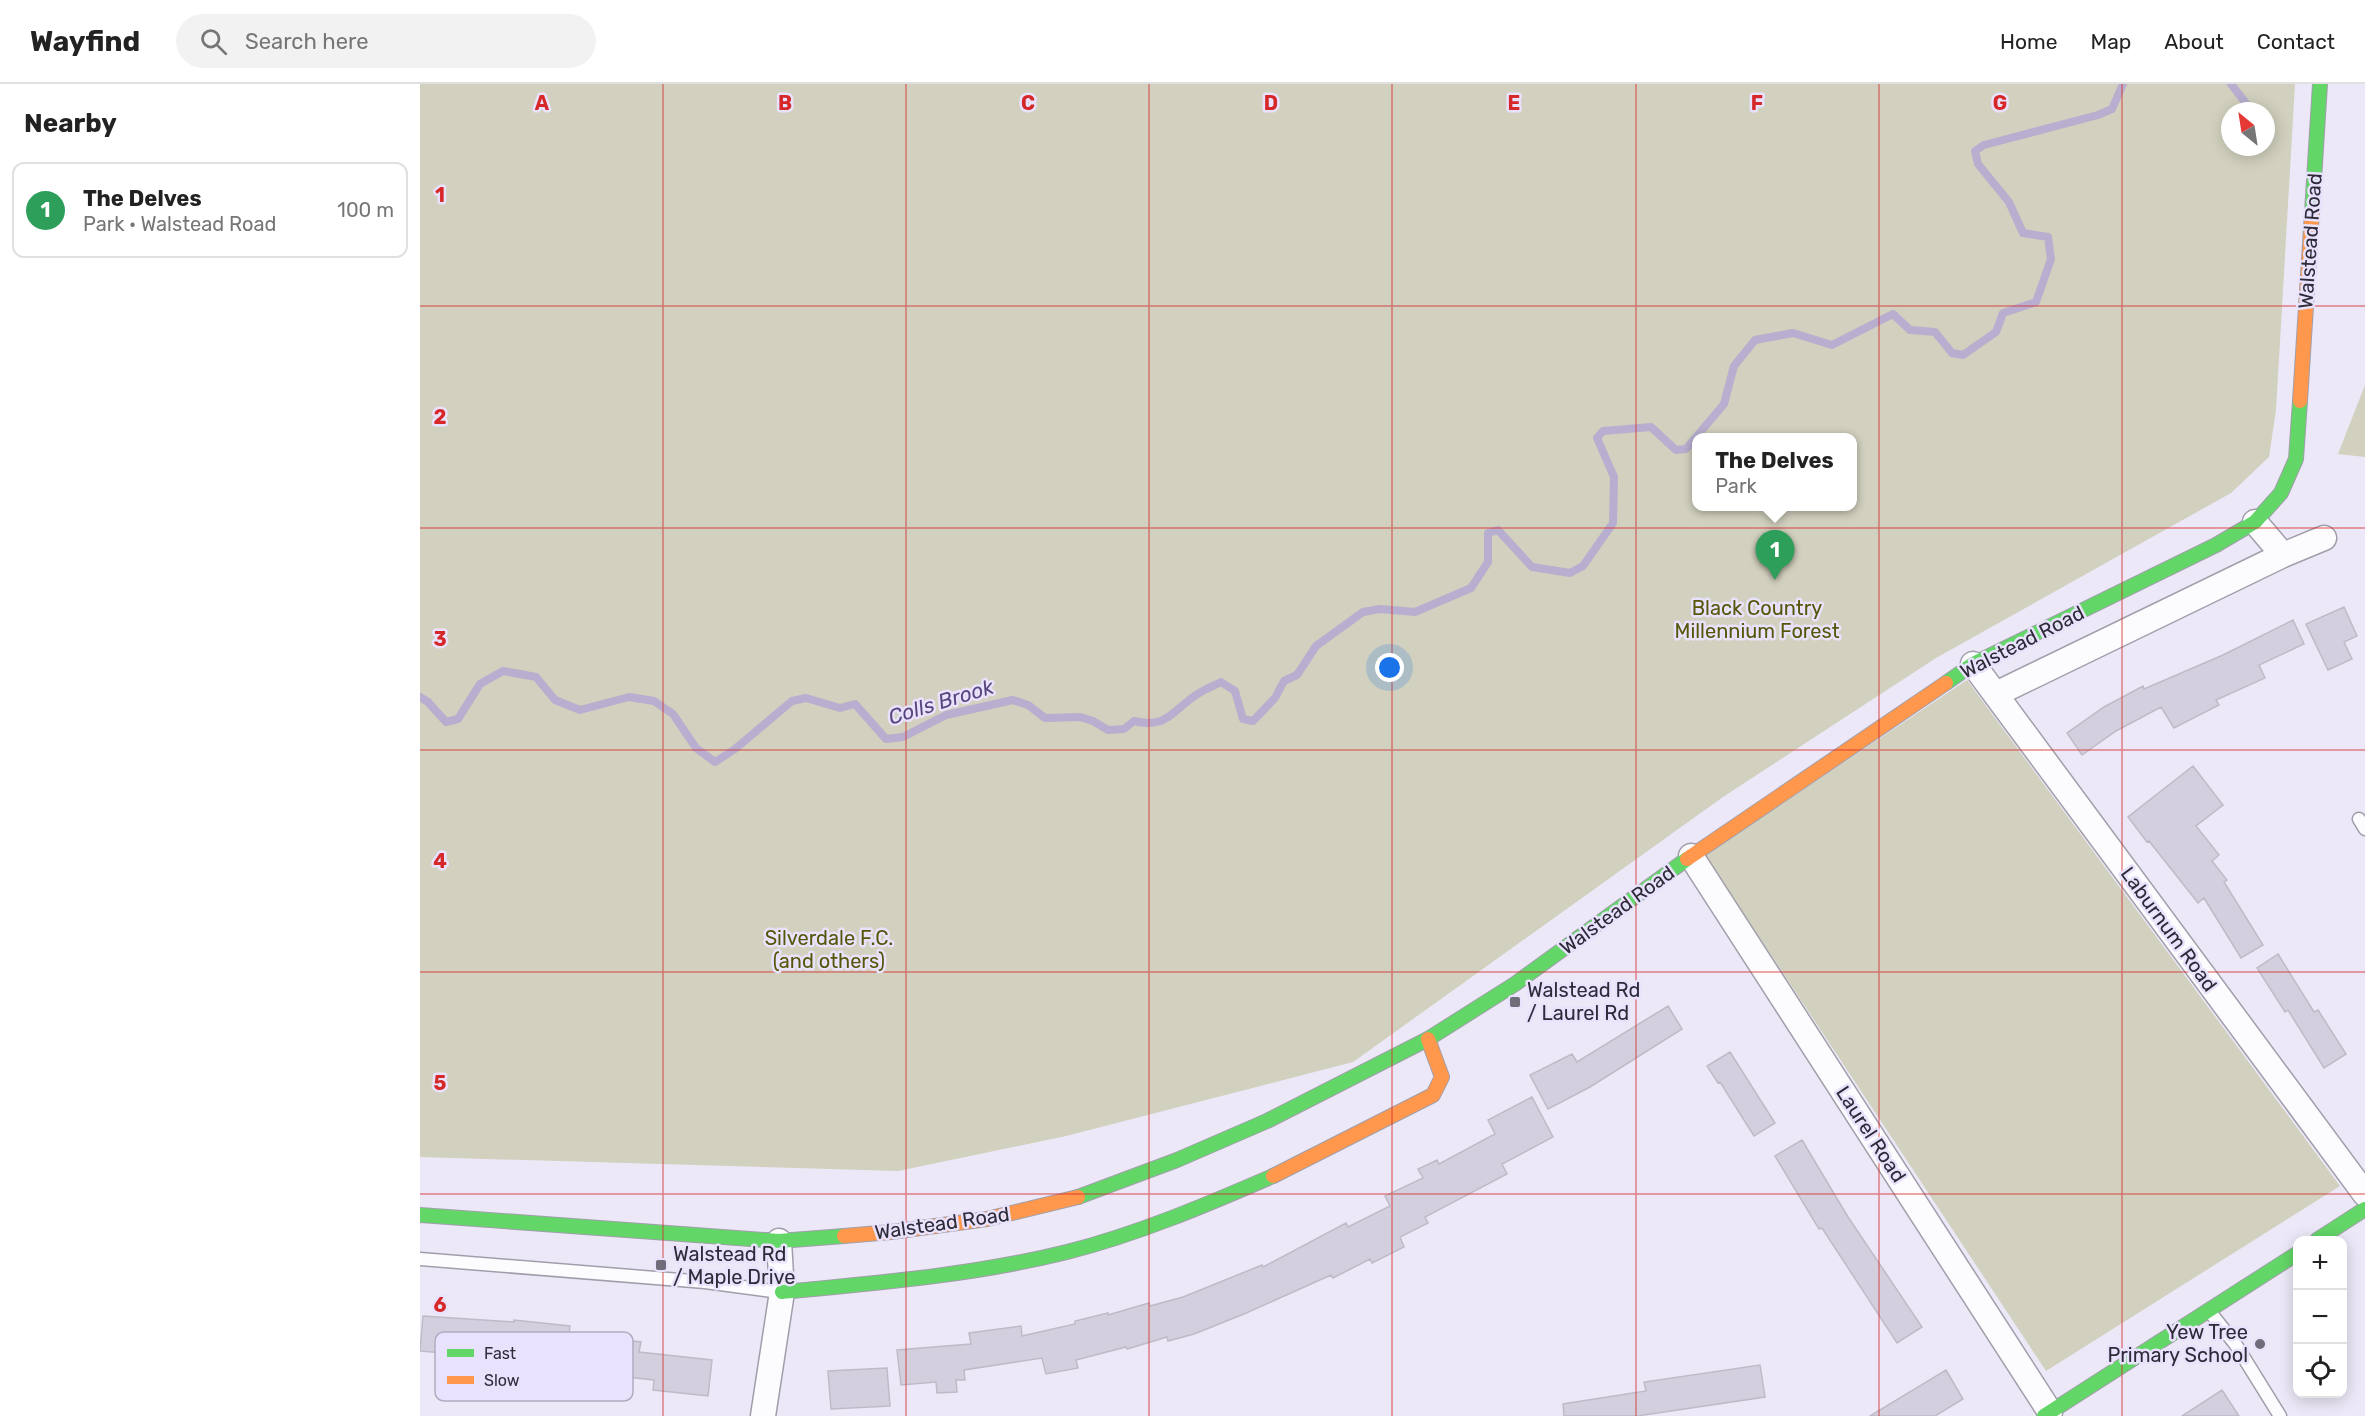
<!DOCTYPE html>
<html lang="en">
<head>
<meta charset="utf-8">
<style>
  :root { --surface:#fff; --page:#f2f2f2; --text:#222; --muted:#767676; --line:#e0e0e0; --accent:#706c7a }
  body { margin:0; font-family:Rubik,sans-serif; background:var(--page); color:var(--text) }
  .controls { position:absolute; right:18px; bottom:18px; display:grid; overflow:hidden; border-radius:12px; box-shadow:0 3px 15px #0003 }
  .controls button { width:54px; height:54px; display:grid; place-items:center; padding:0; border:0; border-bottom:2px solid var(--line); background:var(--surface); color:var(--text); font:30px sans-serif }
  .compass { position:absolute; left:1801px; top:18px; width:54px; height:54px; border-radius:50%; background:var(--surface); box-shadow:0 3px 15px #0003; rotate:330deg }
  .you { position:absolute; left:970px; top:584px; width:21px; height:21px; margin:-15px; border:4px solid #fff; border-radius:50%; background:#1a73e8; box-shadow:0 0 0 9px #1a73e833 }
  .badge { display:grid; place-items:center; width:39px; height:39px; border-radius:50%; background:var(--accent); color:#fff; font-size:20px; font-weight:700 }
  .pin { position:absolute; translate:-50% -50px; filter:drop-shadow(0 2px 3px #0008) }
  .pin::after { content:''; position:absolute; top:32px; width:21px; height:18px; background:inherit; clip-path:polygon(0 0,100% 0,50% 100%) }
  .popup { position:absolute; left:1272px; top:349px; width:165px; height:78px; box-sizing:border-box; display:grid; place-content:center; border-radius:12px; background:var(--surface); filter:drop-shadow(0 2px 4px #0005); font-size:20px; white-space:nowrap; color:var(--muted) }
  .popup b { font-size:22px; color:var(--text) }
  .popup::after { content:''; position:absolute; left:50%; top:100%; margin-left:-12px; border:12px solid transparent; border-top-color:var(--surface) }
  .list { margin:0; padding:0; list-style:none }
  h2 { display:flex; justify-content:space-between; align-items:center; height:78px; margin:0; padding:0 24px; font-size:26px }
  h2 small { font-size:20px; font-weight:400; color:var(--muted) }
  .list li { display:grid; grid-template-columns:39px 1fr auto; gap:18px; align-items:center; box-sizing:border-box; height:96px; margin:0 12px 12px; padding:0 12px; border:2px solid var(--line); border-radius:12px }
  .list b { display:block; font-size:22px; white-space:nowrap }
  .list p { margin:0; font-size:20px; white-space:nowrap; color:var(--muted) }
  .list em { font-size:20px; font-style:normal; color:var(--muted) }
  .icon { flex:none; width:33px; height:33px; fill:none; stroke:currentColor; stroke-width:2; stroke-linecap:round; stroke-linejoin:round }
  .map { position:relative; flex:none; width:1945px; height:1332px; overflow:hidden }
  header { display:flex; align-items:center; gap:36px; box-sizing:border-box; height:84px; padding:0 30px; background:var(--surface); border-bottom:2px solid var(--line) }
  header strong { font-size:28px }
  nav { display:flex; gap:33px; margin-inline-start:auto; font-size:21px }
  .search { width:420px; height:54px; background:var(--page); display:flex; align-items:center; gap:15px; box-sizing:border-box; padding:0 21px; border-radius:33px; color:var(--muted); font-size:22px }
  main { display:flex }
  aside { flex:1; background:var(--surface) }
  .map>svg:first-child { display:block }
  .green { fill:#d2d0be; fill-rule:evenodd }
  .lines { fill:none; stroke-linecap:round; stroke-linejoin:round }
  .stream { stroke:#b8aecf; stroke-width:8 }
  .building { fill:#d4cfde; stroke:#bebbc8; stroke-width:1.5 }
  .lane-casing { stroke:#a19eab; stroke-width:15 }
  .street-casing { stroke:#a19eab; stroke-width:27 }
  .fast-casing { stroke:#a19eab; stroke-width:16 }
  .slow-casing { stroke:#a19eab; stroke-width:16 }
  .lane { stroke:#fcfcfe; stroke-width:12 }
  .street { stroke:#fcfcfe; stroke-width:24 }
  .fast { stroke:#63d668; stroke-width:14 }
  .slow { stroke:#ff974d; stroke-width:14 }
  .grid { fill:none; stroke:#d62828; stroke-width:1.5; stroke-opacity:0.55 }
  .poi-dot { fill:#706c7a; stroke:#e9e2fd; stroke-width:2 }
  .labels { text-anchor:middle; stroke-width:5; stroke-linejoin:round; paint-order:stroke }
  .street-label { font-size:20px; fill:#2e2a37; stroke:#e9e2fd }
  .park-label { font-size:20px; fill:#565609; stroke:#e9e2fd }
  .poi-label { font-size:20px; fill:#2e2a37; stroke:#e9e2fd; text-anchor:start }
  .water-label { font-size:21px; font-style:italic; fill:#59467e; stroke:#e9e2fd }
  .key { fill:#e9e2fd; stroke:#b1abc2; stroke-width:1.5 }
  .key-label { font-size:16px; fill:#2e2a37 }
  .grid-label { font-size:20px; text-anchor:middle; font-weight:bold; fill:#d62828; stroke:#e9e2fd; stroke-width:5; stroke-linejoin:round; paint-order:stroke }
</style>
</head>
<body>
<header>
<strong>Wayfind</strong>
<div class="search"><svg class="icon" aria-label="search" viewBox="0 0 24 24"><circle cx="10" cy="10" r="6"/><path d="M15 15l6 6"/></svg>Search here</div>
<nav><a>Home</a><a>Map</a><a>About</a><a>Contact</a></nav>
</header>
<main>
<aside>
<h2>Nearby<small></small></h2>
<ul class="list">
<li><span class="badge" style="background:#2e9e5b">1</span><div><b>The Delves</b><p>Park · Walstead Road</p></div><em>100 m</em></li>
</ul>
</aside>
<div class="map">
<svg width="1945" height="1332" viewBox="0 0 1945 1332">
  <rect width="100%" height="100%" fill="#ece8f7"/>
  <path class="green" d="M 0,0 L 1875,0 L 1856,326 L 1849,373 L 1811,409 L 1516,574 L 1303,713 L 933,978 L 646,1052 L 478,1087 L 0,1073 ZM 1810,27 L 1846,27 L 1846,63 L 1810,63 ZM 1277,354 L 1433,354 L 1433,422 L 1277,422 Z
    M 1945,301 L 1945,373 L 1918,370 Z
    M 1547,596 L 1920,1102 L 1626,1287 L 1285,771 Z"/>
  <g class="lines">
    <path class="stream" d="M 1811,0 L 1832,27
      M 0,613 L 8,618 L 26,638 L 38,635 L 60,600 L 83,587 L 116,593 L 135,616 L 160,626 L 209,613 L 234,617 L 253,630 L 276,664 L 295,678 L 315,665 L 372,617 L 386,614 L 420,624 L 435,620 L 466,655 L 483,653 L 526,631 L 593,616 L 608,621 L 625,634 L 660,633 L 673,637 L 688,646 L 704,645 L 714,637 C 747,645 752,627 776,611 C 783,606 793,602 801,598 L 815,607 L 823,635 L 833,637 L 855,614 L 864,597 L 877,591 L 896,562 L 943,528 L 960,525 L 995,528 L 1051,504 L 1068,478 L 1068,449 L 1078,446 L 1112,483 L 1150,489 L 1163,482 L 1193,439 L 1194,393 L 1177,354 L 1183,347 L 1231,343 L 1256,366 L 1266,365 L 1304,320 L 1314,282 L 1335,256 L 1373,249 L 1412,261 L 1473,230 L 1490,246 L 1515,248 L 1532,269 L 1543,271 L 1576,248 L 1583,229 L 1616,218 L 1631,175 L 1628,153 L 1603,149 L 1589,118 L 1558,80 L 1555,67 L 1564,61 L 1678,31 L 1692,25 L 1703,0"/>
  </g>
  <path class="building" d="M 1924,523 L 1937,552 L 1924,558 L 1932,575 L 1908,586 L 1886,540 Z
    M 1873,536 L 1884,560 L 1839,581 L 1845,594 L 1796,616 L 1799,621 L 1754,644 L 1741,623 L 1696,647 L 1662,671 L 1647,649 L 1684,623 L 1723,602 L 1724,605 L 1803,571 Z
    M 1773,682 L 1803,721 L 1776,742 L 1799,771 L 1792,777 L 1807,796 L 1804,798 L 1843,861 L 1821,874 L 1784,814 L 1778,819 L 1729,757 L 1727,758 L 1708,733 Z
    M 1858,870 L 1894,928 L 1898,926 L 1926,970 L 1904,984 L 1868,926 L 1865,928 L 1837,884 Z
    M 1248,922 L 1262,945 L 1170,1003 L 1128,1025 L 1110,991 L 1152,970 L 1157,978 Z
    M 1310,968 L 1355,1039 L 1334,1052 L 1300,998 L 1298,999 L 1287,982 Z
    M 1112,1013 L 1133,1053 L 1082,1080 L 1087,1090 L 1005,1133 L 1008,1139 L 980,1153 L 984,1163 L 952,1179 L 950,1175 L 913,1194 L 911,1191 L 824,1230 L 774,1250 L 748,1257 L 747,1253 L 707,1265 L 706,1263 L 656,1276 L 658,1284 L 626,1290 L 622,1274 L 544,1286 L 545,1296 L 536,1296 L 537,1308 L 517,1309 L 516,1298 L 481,1301 L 477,1266 L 551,1260 L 549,1249 L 601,1242 L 602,1252 L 655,1240 L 655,1237 L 688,1229 L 688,1231 L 729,1219 L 730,1222 L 763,1213 L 842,1181 L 843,1183 L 926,1139 L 928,1143 L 970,1122 L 965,1112 L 1003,1094 L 998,1085 L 1017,1076 L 1019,1080 L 1075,1050 L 1068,1036 Z
    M 1382,1056 L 1428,1133 L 1502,1243 L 1477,1259 L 1402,1144 L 1399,1145 L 1355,1072 Z
    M 3,1232 L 94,1238 L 94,1236 L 150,1242 L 149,1250 L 221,1258 L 219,1268 L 292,1276 L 288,1312 L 233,1306 L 234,1296 L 161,1288 L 162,1279 L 60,1269 L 60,1272 L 0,1267 Z
    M 1340,1281 L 1345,1313 L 1217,1332 L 1144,1332 L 1143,1320 L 1226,1307 L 1224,1298 Z
    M 467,1284 L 470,1322 L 411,1325 L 408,1287 Z
    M 1526,1286 L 1543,1315 L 1515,1332 L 1450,1332 Z
    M 1802,1306 L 1819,1332 L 1762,1332 Z"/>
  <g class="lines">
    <g class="lane-casing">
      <path id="lane" d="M 1939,735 L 1945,745
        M 0,1175 L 285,1198 L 360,1208
        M 1790,1228 L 1816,1261 L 1860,1332"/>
    </g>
    <g class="street-casing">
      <path id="street" d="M 1835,438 L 1863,471
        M 1553,580 L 1945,1110
        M 1576,610 L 1863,471 L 1904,454
        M 1271,772 L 1630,1328
        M 343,1332 L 362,1208 L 359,1157"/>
    </g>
    <g class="fast-casing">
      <path id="fast" d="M 1892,128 L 1900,0
        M 1526,599 L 1553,580 L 1796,461 L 1835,438 L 1861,409 L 1876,375 L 1880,317
        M 658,1113 L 757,1076 L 847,1037 L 1008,955 L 1095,900 L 1267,775
        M 0,1131 L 359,1157 L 424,1152
        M 1897,1156 L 1945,1125
        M 362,1208 C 458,1199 554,1191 647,1168 C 718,1150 786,1121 853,1092
        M 1624,1332 L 1878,1169"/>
    </g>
    <g class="slow-casing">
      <path id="slow" d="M 1880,317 L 1892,128
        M 1267,775 L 1526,599
        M 853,1092 L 1013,1011 L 1022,993 L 1008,955
        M 424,1152 L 471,1148 L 567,1135 L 658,1113"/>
    </g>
    <use href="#lane" class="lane"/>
    <use href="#street" class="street"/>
    <use href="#fast" class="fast"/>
    <use href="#slow" class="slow"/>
  </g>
  <path class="grid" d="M 243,0 L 243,1332M 486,0 L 486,1332M 729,0 L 729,1332M 972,0 L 972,1332M 1216,0 L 1216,1332M 1459,0 L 1459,1332M 1702,0 L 1702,1332M 0,222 L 1945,222M 0,444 L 1945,444M 0,666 L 1945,666M 0,888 L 1945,888M 0,1110 L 1945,1110"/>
  <g class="poi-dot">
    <rect x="1089" y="912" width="12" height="12" rx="3"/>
    <rect x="235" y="1175" width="12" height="12" rx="3"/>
    <circle cx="1840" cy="1260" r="6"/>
  </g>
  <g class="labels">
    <g class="street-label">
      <text transform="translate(1890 157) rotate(-86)" y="7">Walstead Road</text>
      <text transform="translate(1602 558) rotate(-27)" y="7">Walstead Road</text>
      <text transform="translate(1197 826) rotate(-36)" y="7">Walstead Road</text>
      <text transform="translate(1749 845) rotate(54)" y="7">Laburnum Road</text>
      <text transform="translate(1451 1050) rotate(57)" y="7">Laurel Road</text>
      <text transform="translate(522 1139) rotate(-8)" y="7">Walstead Road</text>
    </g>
    <g class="park-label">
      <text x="1337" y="531">Black Country<tspan x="1337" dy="23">Millennium Forest</tspan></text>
      <text x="409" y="861">Silverdale F.C.<tspan x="409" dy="23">(and others)</tspan></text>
    </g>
    <g class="poi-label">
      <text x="1107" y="913">Walstead Rd<tspan x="1107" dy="23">/ Laurel Rd</tspan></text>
      <text x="253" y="1177">Walstead Rd<tspan x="253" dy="23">/ Maple Drive</tspan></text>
      <text x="1828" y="1255" text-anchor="end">Yew Tree<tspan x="1828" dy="23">Primary School</tspan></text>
    </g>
    <g class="water-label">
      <text transform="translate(521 618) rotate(-17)" y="7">Colls Brook</text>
    </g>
  </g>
  <rect x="15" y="1248" width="198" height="69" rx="9" class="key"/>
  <rect x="27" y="1265" width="27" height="8" fill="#63d668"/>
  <rect x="27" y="1292" width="27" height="8" fill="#ff974d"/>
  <g class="key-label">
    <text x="64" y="1275">Fast</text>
    <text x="64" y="1302">Slow</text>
  </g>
  <g class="grid-label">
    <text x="122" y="26">A</text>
    <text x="365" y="26">B</text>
    <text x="608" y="26">C</text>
    <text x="851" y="26">D</text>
    <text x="1094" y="26">E</text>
    <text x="1337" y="26">F</text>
    <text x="1580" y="26">G</text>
    <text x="20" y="118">1</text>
    <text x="20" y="340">2</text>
    <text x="20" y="562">3</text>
    <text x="20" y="784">4</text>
    <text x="20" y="1006">5</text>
    <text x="20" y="1228">6</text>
  </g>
</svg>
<div class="controls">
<button>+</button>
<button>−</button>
<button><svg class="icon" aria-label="locate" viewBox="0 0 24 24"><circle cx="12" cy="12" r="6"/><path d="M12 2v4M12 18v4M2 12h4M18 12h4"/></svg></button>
</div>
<svg class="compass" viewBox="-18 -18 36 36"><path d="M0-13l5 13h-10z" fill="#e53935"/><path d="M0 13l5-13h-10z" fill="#767676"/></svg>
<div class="you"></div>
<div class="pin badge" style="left:1355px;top:496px;background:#2e9e5b">1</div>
<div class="popup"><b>The Delves</b>Park</div>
</div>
</main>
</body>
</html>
